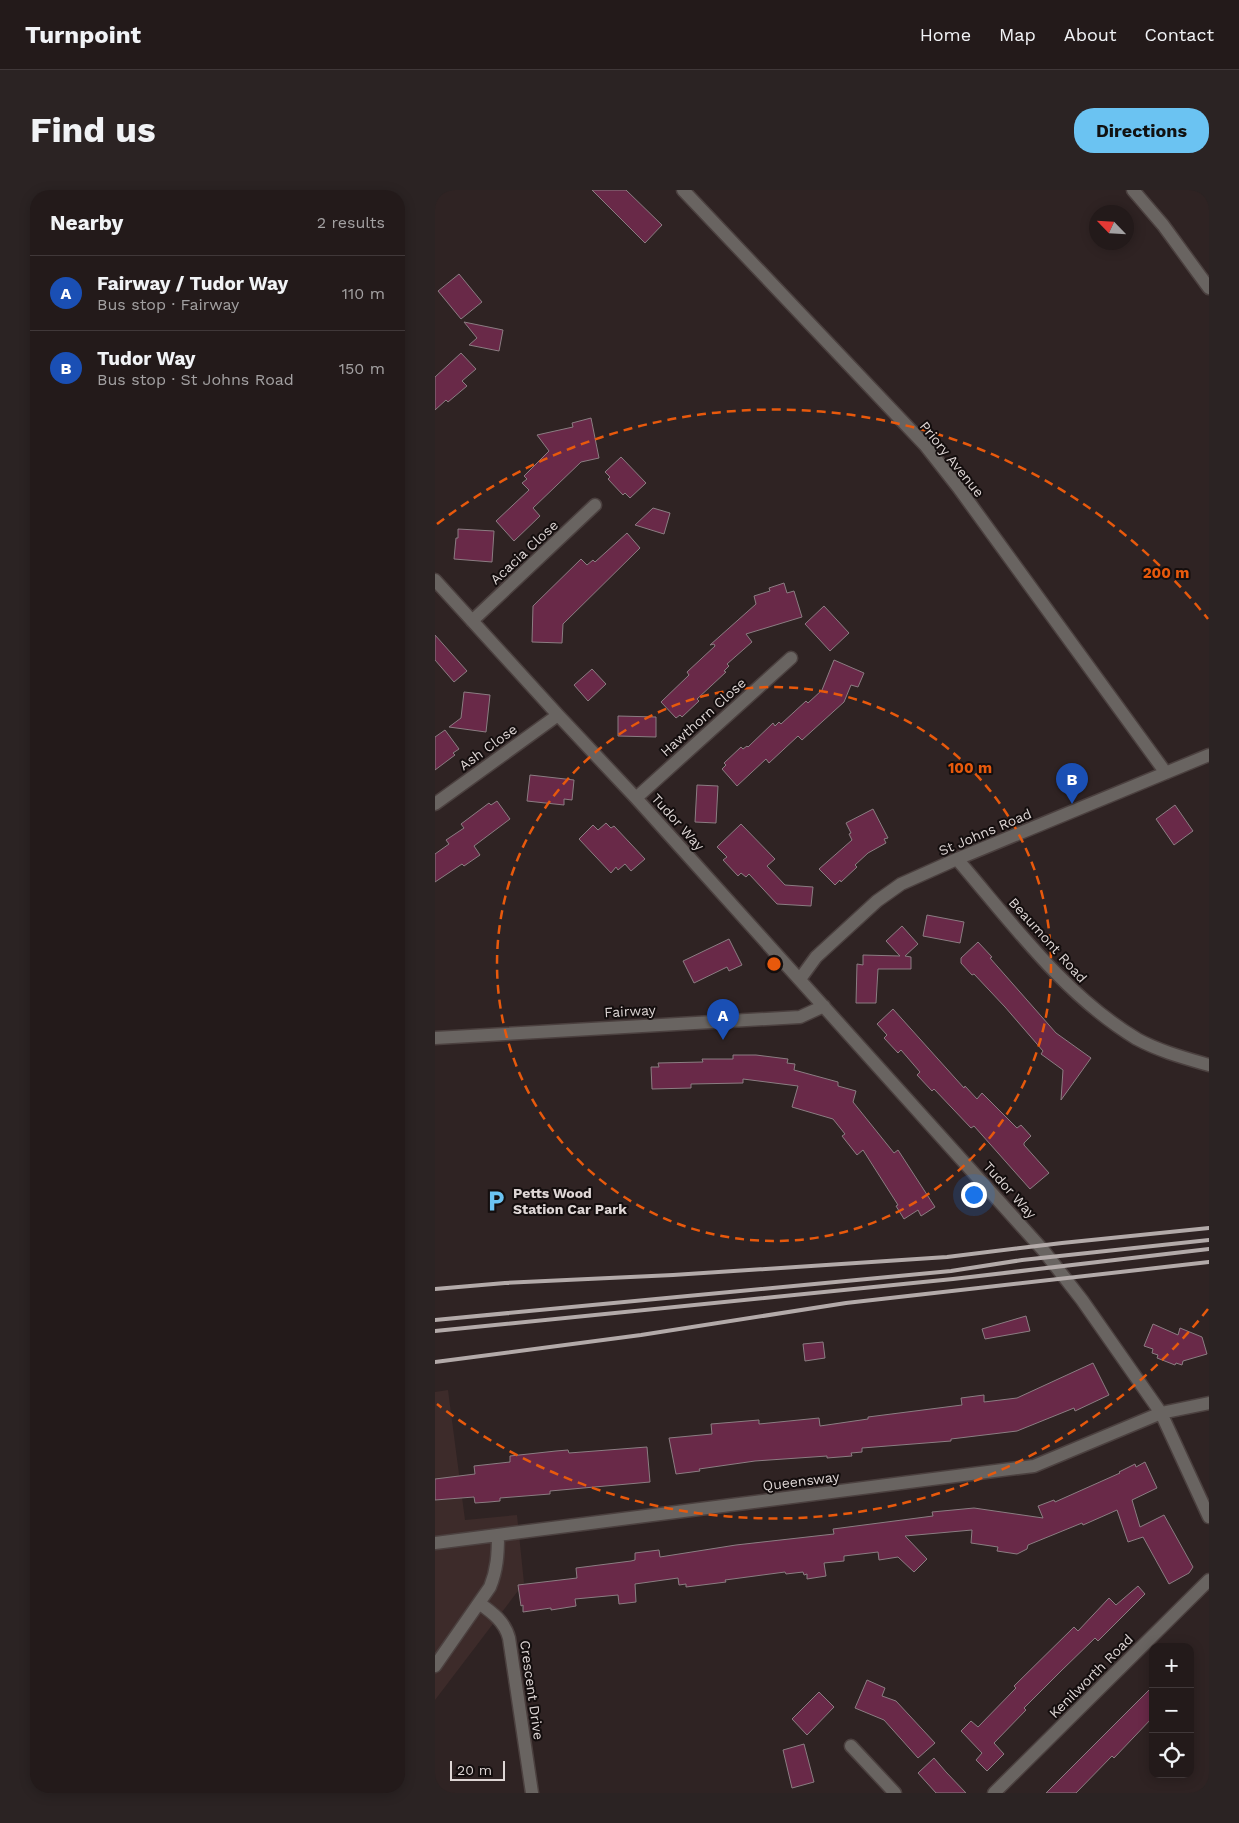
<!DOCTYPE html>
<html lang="en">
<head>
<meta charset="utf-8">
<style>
  :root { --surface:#231a1a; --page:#2b2323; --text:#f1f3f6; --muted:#a3a1a2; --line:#403839; --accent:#6bc3f2 }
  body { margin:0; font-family:"Work Sans",sans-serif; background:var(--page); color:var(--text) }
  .controls { position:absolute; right:15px; bottom:15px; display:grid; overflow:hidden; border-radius:10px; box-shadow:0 2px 12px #0003 }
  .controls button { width:45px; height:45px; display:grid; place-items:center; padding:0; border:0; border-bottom:1px solid var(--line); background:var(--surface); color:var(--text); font:25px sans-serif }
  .compass { position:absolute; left:654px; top:15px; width:45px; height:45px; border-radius:50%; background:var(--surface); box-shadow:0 2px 12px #0003; rotate:295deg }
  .scale { position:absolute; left:15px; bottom:12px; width:55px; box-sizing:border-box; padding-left:5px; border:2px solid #ded6d5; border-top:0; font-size:14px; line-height:18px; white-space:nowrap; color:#ded6d5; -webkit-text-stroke:4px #140e0e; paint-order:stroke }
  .you { position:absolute; left:538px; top:1004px; width:18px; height:18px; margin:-12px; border:4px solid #fff; border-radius:50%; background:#1a73e8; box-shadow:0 0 0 8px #1a73e833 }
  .badge { display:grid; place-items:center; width:32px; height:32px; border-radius:50%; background:var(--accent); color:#fff; font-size:16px; font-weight:700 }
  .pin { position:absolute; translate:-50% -41px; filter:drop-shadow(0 1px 2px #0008) }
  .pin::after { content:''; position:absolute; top:26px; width:18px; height:15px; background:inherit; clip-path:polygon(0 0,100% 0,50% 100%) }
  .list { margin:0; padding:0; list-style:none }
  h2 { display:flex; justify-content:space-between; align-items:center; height:65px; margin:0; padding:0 20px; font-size:21px }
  h2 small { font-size:16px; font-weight:400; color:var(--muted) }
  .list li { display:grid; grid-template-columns:32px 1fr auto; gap:15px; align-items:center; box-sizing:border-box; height:75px; padding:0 20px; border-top:1px solid var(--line) }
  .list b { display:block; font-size:19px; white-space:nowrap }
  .list p { margin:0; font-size:16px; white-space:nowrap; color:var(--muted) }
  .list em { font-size:16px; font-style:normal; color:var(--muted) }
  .icon { flex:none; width:28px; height:28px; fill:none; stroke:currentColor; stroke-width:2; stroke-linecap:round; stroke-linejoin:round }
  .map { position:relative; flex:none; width:774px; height:1603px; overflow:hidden; border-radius:20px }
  header { display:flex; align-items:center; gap:30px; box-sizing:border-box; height:70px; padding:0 25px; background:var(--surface); border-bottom:1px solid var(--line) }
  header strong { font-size:24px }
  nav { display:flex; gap:28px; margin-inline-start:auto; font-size:18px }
  .intro { display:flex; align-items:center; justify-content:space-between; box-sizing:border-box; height:120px; padding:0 30px }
  h1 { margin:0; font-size:35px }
  .button { padding:12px 22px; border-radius:20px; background:var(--accent); color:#111; font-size:18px; font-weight:700 }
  main { display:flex; gap:30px; padding:0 30px }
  aside { flex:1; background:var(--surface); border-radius:20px; box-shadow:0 2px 12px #0003 }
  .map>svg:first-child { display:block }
  .built { fill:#3d2b2a }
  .building { fill:#692948; stroke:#8b7d82 }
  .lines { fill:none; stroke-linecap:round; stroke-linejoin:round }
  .minor-casing { stroke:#4b403f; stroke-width:15 }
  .minor { stroke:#696461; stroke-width:12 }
  .rail { stroke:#b3aaa9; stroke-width:4 }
  .ring { fill:none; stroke:#e8590c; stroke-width:2.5; stroke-dasharray:9 6 }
  .labels { text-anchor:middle; stroke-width:4; stroke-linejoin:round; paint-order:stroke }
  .street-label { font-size:14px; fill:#ded6d5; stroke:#140e0e }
  .poi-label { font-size:14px; font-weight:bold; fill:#ded6d5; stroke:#140e0e; text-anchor:start }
  .centre { fill:#e8590c; stroke:#140e0e; stroke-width:2.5 }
  .ring-label { font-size:15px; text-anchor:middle; font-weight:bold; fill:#e8590c; stroke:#140e0e; stroke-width:4; stroke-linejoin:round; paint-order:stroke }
</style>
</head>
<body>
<header>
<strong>Turnpoint</strong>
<nav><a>Home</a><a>Map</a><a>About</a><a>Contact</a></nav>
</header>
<div class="intro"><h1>Find us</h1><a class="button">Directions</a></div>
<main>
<aside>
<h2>Nearby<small>2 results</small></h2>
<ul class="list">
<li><span class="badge" style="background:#1a4fb4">A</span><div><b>Fairway / Tudor Way</b><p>Bus stop · Fairway</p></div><em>110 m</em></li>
<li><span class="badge" style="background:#1a4fb4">B</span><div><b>Tudor Way</b><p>Bus stop · St Johns Road</p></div><em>150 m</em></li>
</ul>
</aside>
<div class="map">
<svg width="774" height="1603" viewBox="0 0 774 1603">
  <rect width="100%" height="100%" fill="#2f2323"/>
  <path class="built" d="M 13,1200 L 30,1330 L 82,1325 L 89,1393 L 0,1510 L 0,1202 Z"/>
  <path class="building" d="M 157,0 L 191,0 L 227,35 L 210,53 Z
    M 24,84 L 47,112 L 26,129 L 3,101 Z
    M 29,132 L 68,140 L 64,161 L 34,155 L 42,148 Z
    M 26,163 L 41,179 L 27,191 L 32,196 L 13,212 L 11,210 L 0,220 L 0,187 Z
    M 156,228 L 164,268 L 146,272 L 98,318 L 105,326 L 79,351 L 61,331 L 94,300 L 87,293 L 92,289 L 89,286 L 114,261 L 102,245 L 138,237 L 137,233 Z
    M 186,267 L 211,293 L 195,308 L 190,303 L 188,305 L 173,289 L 175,287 L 170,282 Z
    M 218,318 L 235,323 L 229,344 L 200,335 Z
    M 23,339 L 59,341 L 57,372 L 19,369 L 21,348 L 23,348 Z
    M 192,343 L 205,358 L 128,434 L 127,453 L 97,452 L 98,416 L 146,369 L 152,375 L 158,370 L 160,372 Z
    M 349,393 L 352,403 L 359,401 L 367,427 L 311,444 L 317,452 L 292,474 L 294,476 L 289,481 L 291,482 L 262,509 L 264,511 L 247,527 L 245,525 L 241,528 L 226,512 L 254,485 L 252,482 L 280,456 L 279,454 L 275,455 L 321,414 L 319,406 L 335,401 L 334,398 Z
    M 389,416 L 414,443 L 395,461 L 370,434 Z
    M 0,445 L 32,481 L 19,492 L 0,470 Z
    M 399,470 L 429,483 L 423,497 L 416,495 L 409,512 L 367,550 L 363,546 L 334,573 L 331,569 L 302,596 L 287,579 L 291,575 L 289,573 L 306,557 L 308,559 L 312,556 L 313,557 L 338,533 L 340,536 L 344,532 L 346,534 L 371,511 L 373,513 L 387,500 Z
    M 157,479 L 171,494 L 153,511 L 139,495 Z
    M 29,502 L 55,505 L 51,542 L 14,537 L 26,528 Z
    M 183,526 L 221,527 L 221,547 L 183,546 Z
    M 10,540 L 24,559 L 18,563 L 20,565 L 0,580 L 0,547 Z
    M 95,585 L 139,590 L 137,610 L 129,609 L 129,615 L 92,611 Z
    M 262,595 L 283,596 L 281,633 L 260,632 Z
    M 62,611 L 75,629 L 39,656 L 45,665 L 29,676 L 27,674 L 0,692 L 0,664 L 14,654 L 11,650 L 29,638 L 26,634 L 54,613 L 56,615 Z
    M 740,615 L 758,641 L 739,655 L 721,629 Z
    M 438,619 L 453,648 L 449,649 L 451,653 L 433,663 L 420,675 L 422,677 L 406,692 L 405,690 L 400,695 L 384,679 L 417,650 L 414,644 L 416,643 L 411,633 Z
    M 171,633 L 176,638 L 179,636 L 210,669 L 196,681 L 190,674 L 183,680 L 181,677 L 176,683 L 144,649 L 158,635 L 163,640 Z
    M 306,634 L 340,669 L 332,676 L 350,695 L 378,697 L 376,716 L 342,714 L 314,684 L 311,687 L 306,683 L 303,686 L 288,670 L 292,667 L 282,657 Z
    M 492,725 L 529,732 L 525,753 L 488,746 Z
    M 467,736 L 483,754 L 470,766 L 476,767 L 476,779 L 443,779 L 441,813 L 421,813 L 422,774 L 428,775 L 428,765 L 465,766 L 451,751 Z
    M 294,749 L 307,775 L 294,781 L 292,777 L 259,793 L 248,771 Z
    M 543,752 L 557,767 L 555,768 L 621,843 L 656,868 L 626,910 L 628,880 L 606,864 L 608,861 L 570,817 L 539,784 L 537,785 L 526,773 L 526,768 Z
    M 458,819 L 529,898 L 530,896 L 542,909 L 547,903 L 582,938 L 586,935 L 596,946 L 589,953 L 589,955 L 614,983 L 595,999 L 539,936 L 536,938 L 499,899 L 497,901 L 482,885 L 485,882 L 466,860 L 463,863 L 449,848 L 452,845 L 442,834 Z
    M 298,865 L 321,865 L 353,869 L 352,873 L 360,874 L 359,880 L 403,892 L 403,896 L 421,901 L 418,912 L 459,963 L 463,960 L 500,1017 L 486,1026 L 483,1020 L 469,1029 L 461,1016 L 463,1015 L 428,960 L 422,965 L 407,946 L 410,944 L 398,929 L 357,917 L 363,896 L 308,889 L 308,893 L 256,894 L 256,898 L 217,899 L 216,877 L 224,877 L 223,873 L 268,872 L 267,869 L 298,869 Z
    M 591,1126 L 595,1141 L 550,1149 L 547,1139 Z
    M 718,1134 L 743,1145 L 745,1138 L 767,1147 L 772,1164 L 748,1171 L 747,1175 L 741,1173 L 740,1175 L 722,1168 L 723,1165 L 717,1163 L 718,1159 L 709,1156 Z
    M 388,1152 L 390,1168 L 370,1171 L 368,1154 Z
    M 658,1173 L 674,1205 L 640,1221 L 639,1218 L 582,1241 L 516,1249 L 516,1251 L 427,1258 L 427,1262 L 416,1263 L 417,1266 L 392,1268 L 392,1266 L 320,1271 L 264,1279 L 265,1281 L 241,1284 L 234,1248 L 277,1244 L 276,1234 L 324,1230 L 324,1234 L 384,1228 L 385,1236 L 433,1229 L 433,1227 L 527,1215 L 526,1208 L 549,1205 L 549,1212 L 582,1208 Z
    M 212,1257 L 215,1292 L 115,1301 L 115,1304 L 65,1308 L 65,1311 L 54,1312 L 40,1313 L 39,1307 L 0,1310 L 0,1289 L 40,1284 L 39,1276 L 75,1272 L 75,1266 L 121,1261 L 133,1260 L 134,1263 Z
    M 710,1272 L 722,1298 L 697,1310 L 705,1337 L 729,1325 L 758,1377 L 754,1383 L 734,1394 L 708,1347 L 693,1352 L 682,1320 L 648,1335 L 647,1333 L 593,1355 L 592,1359 L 582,1364 L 562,1361 L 563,1357 L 536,1353 L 537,1340 L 470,1346 L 492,1369 L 479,1382 L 463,1367 L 444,1370 L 443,1362 L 409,1366 L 409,1371 L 389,1373 L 391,1386 L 372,1389 L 372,1384 L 369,1385 L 368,1382 L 351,1384 L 350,1382 L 290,1390 L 291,1392 L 251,1397 L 251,1394 L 244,1395 L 243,1388 L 200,1394 L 201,1412 L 184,1414 L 183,1405 L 140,1409 L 141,1416 L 116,1420 L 116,1418 L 88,1422 L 88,1415 L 86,1416 L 83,1395 L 142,1388 L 141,1378 L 196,1371 L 200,1370 L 200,1363 L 224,1360 L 225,1367 L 301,1355 L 399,1344 L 398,1339 L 498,1326 L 497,1322 L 539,1318 L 608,1328 L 603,1316 L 619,1310 L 620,1312 L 685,1283 L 684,1282 L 700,1274 L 701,1277 Z
    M 703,1396 L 710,1404 L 663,1451 L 660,1448 L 627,1480 L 589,1518 L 591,1520 L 559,1553 L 569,1564 L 552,1581 L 541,1570 L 547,1563 L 526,1541 L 536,1531 L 543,1537 L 581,1498 L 579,1496 L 639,1437 L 643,1441 L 674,1408 L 681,1415 Z
    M 432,1490 L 450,1498 L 447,1506 L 461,1511 L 500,1553 L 483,1568 L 449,1530 L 420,1518 Z
    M 718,1496 L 718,1527 L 679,1568 L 677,1566 L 641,1603 L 611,1603 Z
    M 384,1502 L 399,1517 L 372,1545 L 357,1529 Z
    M 369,1554 L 379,1592 L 357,1598 L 348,1560 Z
    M 499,1568 L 511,1582 L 531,1603 L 501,1603 L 483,1583 Z"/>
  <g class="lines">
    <g class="minor-casing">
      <path id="minor" d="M 248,0 L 490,255 L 523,297 L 731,583
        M 698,0 L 728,35 L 774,98
        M 0,390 L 123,525 L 201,608 L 608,1060 L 647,1110 L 726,1223 L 774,1327
        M 37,431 L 160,315
        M 201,608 L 356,468
        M 0,614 L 123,525
        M 522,669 C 577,733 629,805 702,849 C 724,861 750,868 774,875
        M 365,789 L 381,767 L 442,711 L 466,694 L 522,669 L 774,565
        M 0,848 L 365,827 L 389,816
        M 0,1353 L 599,1276 L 726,1223 L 774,1213
        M 44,1413 C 58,1423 70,1432 74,1448 L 97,1603
        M 0,1476 L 55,1397 C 62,1380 63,1364 63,1345
        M 416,1556 L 460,1603
        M 559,1603 L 774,1390"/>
    </g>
    <use href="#minor" class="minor"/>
    <path class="rail" d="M 0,1099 L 70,1093 L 238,1085 L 512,1067 L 627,1053 L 774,1038
      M 0,1130 L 516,1081 L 587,1070 L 774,1050
      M 0,1141 L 518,1089 L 774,1059
      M 0,1172 L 206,1145 L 411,1113 L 774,1072"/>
  </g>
  <g class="ring">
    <circle cx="339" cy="774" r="277"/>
    <path d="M773 1119A554 554 0 0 1 2 1214M2 334A554 554 0 0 1 773 429"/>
  </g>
  <defs>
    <g id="parking-bare" transform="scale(1.725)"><path d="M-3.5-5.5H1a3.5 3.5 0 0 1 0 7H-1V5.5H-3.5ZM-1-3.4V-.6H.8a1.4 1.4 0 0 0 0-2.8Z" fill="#6bc3f2" stroke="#140e0e" stroke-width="2.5" paint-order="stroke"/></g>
  </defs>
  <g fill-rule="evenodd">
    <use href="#parking-bare" x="61" y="1011"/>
  </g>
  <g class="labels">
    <g class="street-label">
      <text transform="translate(517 269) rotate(51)" y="5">Priory Avenue</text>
      <text transform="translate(89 362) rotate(-43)" y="5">Acacia Close</text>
      <text transform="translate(268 527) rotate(-42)" y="5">Hawthorn Close</text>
      <text transform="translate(53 557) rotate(-36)" y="5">Ash Close</text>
      <text transform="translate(243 632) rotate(48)" y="5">Tudor Way</text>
      <text transform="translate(550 642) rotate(-23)" y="5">St Johns Road</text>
      <text transform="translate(613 750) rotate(48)" y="5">Beaumont Road</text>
      <text transform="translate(195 821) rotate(-3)" y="5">Fairway</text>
      <text transform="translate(575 1000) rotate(48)" y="5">Tudor Way</text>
      <text transform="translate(366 1291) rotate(-7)" y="5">Queensway</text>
      <text transform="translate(656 1486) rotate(-45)" y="5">Kenilworth Road</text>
      <text transform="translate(97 1500) rotate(82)" y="5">Crescent Drive</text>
    </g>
    <g class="poi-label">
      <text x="78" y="1008">Petts Wood<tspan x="78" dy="16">Station Car Park</tspan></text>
    </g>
  </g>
  <circle cx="339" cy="774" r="8" class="centre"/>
  <g class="ring-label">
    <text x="731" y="388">200 m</text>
    <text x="535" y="583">100 m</text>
  </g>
</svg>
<div class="controls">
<button>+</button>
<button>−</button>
<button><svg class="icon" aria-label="locate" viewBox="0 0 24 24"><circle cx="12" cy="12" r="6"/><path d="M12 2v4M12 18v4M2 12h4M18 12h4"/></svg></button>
</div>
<svg class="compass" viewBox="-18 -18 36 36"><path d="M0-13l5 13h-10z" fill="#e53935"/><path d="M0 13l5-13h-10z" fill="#a3a1a2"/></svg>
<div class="scale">20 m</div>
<div class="you"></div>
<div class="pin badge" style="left:288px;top:850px;background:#1a4fb4">A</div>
<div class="pin badge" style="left:637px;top:614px;background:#1a4fb4">B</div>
</div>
</main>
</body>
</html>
